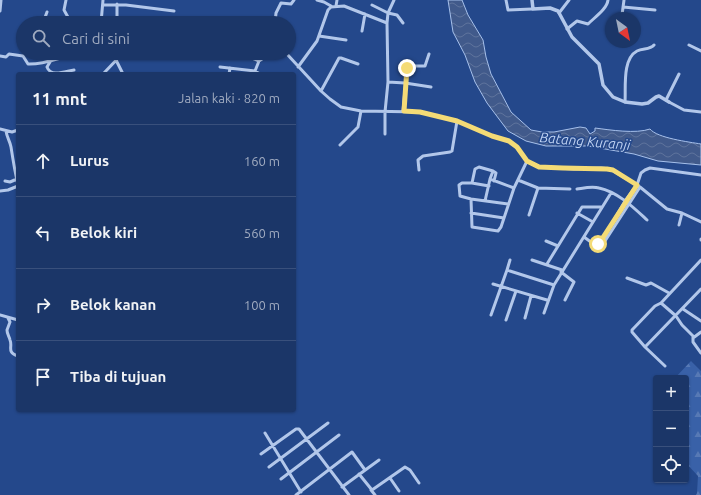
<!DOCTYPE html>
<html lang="id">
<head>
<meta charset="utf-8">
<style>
  :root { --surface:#1b3668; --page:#243e6e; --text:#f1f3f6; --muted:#a0abc0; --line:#39507c }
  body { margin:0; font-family:Ubuntu,sans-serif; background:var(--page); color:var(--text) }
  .controls { position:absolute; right:12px; bottom:12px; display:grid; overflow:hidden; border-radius:4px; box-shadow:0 1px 3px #0004 }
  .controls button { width:36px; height:36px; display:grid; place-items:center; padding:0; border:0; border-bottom:1px solid var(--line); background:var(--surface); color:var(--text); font:20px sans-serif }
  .compass { position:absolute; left:605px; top:12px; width:36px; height:36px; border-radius:50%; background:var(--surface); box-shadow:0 1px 3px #0004; rotate:147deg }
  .stop { position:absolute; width:12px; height:12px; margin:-9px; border:3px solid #f4db76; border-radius:50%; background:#fff }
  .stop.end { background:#f4db76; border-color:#fff; box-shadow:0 1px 4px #0008 }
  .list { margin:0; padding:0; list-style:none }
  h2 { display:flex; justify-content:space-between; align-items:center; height:52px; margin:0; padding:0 16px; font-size:17px }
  h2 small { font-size:13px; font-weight:400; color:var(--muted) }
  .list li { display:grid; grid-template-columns:26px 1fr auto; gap:12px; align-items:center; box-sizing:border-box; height:72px; padding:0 16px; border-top:1px solid var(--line) }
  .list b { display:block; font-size:15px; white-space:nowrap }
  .list em { font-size:13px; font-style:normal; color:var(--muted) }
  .icon { flex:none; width:22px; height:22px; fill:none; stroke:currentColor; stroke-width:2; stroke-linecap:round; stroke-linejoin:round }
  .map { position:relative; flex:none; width:701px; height:495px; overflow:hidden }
  .search { position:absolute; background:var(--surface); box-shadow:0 1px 3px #0004; left:16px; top:16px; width:280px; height:44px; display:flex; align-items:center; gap:10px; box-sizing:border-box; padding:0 14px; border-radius:22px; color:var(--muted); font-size:15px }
  .panel { position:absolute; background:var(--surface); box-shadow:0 1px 3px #0004; left:16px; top:72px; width:280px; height:340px; border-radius:4px }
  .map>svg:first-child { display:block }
  .forest { fill:url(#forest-firs) }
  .water { fill:url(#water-waves); stroke:#a6c0eb }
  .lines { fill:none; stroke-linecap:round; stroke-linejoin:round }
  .minor { stroke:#b2c7ea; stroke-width:3 }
  .tertiary { stroke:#b2c7ea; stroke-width:3.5 }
  .route { stroke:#f4db76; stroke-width:5 }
  .labels { text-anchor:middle; stroke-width:3; stroke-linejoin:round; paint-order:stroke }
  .water-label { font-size:14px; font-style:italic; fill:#bed1f1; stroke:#24488b }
</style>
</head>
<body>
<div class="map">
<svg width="701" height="495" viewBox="0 0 701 495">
  <defs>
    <pattern id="forest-firs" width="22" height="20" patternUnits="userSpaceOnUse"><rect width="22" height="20" fill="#3961a8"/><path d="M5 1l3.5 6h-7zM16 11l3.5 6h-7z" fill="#5779b5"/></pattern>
    <pattern id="water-waves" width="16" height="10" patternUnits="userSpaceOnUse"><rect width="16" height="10" fill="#415a8b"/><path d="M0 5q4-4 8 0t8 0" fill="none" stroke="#5e739c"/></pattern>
  </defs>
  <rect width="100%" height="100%" fill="#24488b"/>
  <path class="forest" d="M 691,361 L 701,371 L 701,495 L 696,495 L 697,493 L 698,476 L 686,463 L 686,378 L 675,378 Z"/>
  <path class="water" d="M 448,0 L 462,0 L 468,15 L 483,40 L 486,57 L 491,74 L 511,112 L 531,130 L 542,132 L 554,132 L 580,127 L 586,128 L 590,134 L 595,131 L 595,128 C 610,130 636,134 650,129 C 657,138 689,142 701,144 L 701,165 L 658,161 L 634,154 L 588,146 L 546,146 L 526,141 L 508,131 L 487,103 L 475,82 L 465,55 L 453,32 Z"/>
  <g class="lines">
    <path class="minor" d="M 66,0 L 64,10 L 69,19 L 68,23
      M 317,0 L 324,2 L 331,6
      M 506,0 L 508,10 L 532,9
      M 117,4 L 117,23
      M 104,5 L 126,5 L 174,11
      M 372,5 L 388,13 L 397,15 L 403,23
      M 336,6 L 337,0
      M 623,7 L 655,10
      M 0,11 L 1,0
      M 559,13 L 569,0
      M 622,15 L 624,0
      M 43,23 L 47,12
      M 101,23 L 103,0
      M 275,23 L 276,13 L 281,3 L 291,4 L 294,0
      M 567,29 L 577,21 L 588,24 C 595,17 607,9 608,0
      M 362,31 L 365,14
      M 319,36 L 346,40
      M 689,45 L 701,51
      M 231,53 L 252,58 L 259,61 L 271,53
      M 286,53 L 321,91 L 330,99 L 341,107 L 361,111 L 420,112 L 457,121 L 492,136 L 511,142 L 518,149 L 527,161 L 539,167 L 574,169 L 601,168 L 610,169 L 640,187 L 667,209 L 682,213 L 701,222
      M 0,56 L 6,57 L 9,54 L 23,56 L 28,64 C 47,65 63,55 82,53
      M 116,60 L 123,74
      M 259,61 L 255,71 L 260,74
      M 50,62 L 47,67 C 51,78 66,71 74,70
      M 220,67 L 255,71
      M 298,67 L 317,41 L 328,10 L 331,7 L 344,6 L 387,23
      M 103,74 L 123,53
      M 229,74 L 230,68
      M 388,82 L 405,83 L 431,87
      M 321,91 L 339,58 L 341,58 L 358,64
      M 666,100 L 679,74
      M 625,102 C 626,88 622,59 637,51 C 643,48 650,50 654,45
      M 669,102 L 684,110 L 701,112
      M 403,111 L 407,68 L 409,66 L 425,66 L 429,54
      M 0,129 L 12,132 L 18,130
      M 6,131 C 7,138 10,141 11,147 C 13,160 15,172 18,185
      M 385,134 L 385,112 L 388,82 L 387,23 L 388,13 L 394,0
      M 340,145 L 358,127 L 361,111
      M 419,170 L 418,160 L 423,156 L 450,152 L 452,151 L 457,121
      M 493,171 L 496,173 L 494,181
      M 518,180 L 538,188 L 570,189
      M 5,181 L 10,182 L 17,179
      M 472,183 L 462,183 L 459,185 L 460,196 L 471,199 L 508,204
      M 489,186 L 472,183 L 475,169 L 479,167 L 493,171 L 490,179
      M 577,189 C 584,188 592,186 599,188 C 618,192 634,208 647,220
      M 0,191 L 8,190 L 18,186
      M 471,199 L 472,227 L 498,231 L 501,227 L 514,188 L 527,161
      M 485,201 L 490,179 L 514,188
      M 471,213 L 504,218
      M 577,213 L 593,222
      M 529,215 L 538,188
      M 679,225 L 682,213
      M 584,237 L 595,245 L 605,241 L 640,187
      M 701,239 L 701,240
      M 546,241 L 558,246
      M 603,241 L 603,239 L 625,201 L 637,185 L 641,173 L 645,170 L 650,168 L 701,175
      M 532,260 L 562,270
      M 547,264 L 582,207 L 602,207
      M 507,270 L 510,260
      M 561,272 L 574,282 L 565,300
      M 627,278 L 646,285 L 651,283 L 669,293
      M 493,284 L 547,300
      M 661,303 L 676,316 L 682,325 L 693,336 L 693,342 L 701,353
      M 683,309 L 701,321
      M 544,313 L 554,285 L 611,193
      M 0,315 L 18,320
      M 491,315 L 507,270 L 554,285
      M 8,318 L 10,322 L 7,330 C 7,334 9,336 10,340 C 13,347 6,352 18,356
      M 525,318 L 531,296
      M 506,320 L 516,291
      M 693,338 L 701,332
      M 645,347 L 632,332 L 632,330 L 655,306 L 661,303 L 701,260
      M 665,366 L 645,347 L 701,289
      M 265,433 L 301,492
      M 261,454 L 296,429 L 299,429 L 349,495
      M 269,467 L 328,423
      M 359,474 L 372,490 L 405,467 L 410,470 L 419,483
      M 390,478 L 399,491
      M 281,479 L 339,435
      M 342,487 L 379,460
      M 371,490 L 375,495
      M 296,495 L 352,452 L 365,470"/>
    <path class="tertiary" d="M 532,0 L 533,9 L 550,8 L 558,11 L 572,37 L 599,64 L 603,85 L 613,97 L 625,102 L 642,104 L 648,103 L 656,97 L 659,96 L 669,102"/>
  </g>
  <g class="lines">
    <path class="route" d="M 407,68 L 404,111 L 420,112 L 457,121 L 492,136 L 509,141 L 517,147 L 527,161 L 539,167 L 563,168 L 607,169 L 613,170 L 637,185 L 602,239 L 603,241 L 598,244"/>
  </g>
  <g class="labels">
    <g class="water-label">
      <text transform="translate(585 141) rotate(5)" y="5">Batang Kuranji</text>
    </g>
  </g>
</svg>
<div class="controls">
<button>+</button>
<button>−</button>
<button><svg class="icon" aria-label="locate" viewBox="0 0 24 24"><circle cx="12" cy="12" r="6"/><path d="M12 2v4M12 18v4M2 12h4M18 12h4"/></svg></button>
</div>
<svg class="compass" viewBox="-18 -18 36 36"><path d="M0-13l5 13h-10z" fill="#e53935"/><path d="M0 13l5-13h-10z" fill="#a0abc0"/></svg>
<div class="stop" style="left:598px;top:244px"></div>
<div class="stop end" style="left:407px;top:68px"></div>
<div class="search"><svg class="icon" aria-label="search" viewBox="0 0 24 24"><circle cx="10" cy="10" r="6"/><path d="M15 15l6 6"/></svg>Cari di sini</div>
<section class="panel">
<h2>11 mnt<small>Jalan kaki · 820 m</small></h2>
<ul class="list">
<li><svg class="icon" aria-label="ahead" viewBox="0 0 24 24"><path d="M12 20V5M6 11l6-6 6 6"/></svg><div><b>Lurus</b></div><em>160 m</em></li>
<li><svg class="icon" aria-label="left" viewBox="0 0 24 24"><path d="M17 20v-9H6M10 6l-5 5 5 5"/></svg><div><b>Belok kiri</b></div><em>560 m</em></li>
<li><svg class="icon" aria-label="right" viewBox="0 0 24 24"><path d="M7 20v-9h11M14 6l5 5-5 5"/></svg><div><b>Belok kanan</b></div><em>100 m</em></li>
<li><svg class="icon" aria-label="arrive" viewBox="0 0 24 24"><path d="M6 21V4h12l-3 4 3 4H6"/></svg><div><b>Tiba di tujuan</b></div></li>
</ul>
</section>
</div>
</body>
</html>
